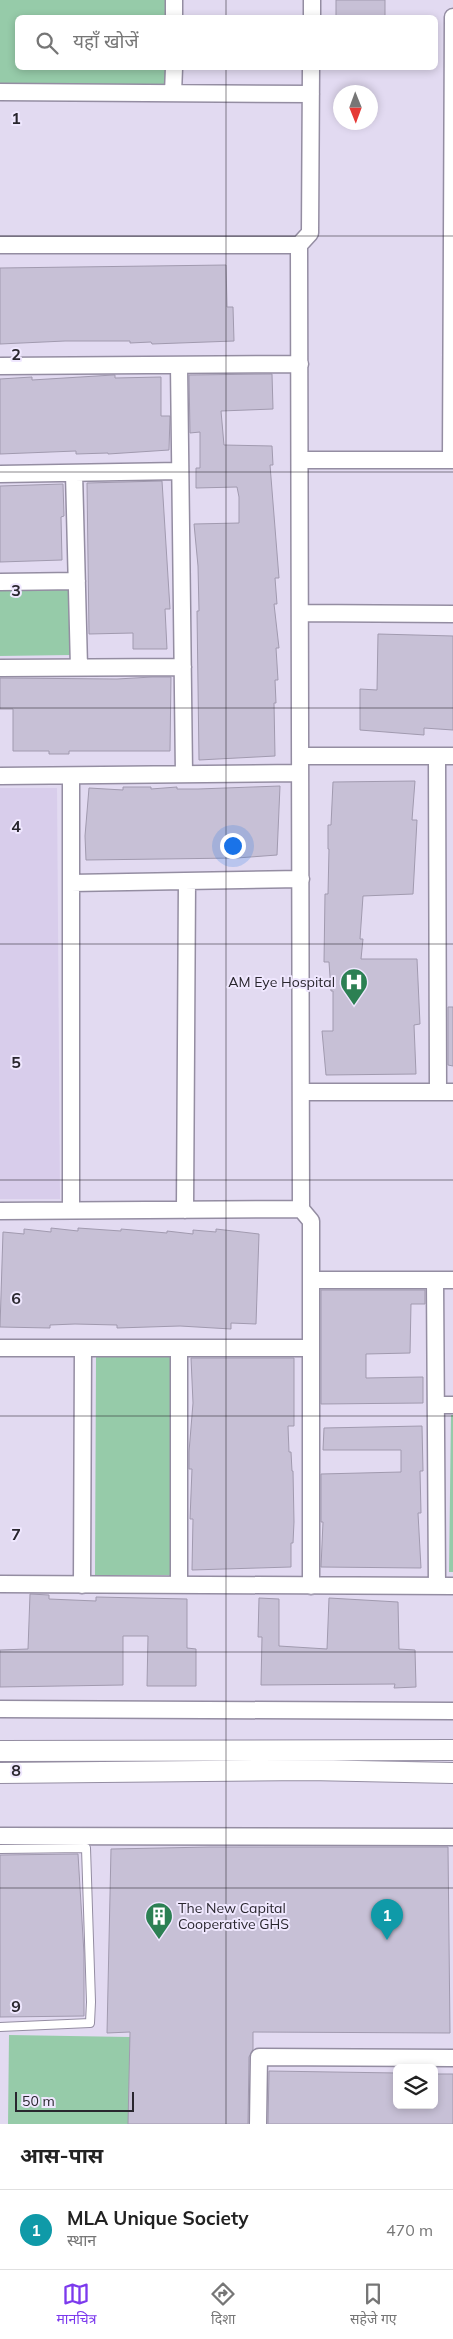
<!DOCTYPE html>
<html lang="hi">
<head>
<meta charset="utf-8">
<style>
  :root { --surface:#fff; --page:#f2f2f2; --text:#222; --muted:#767676; --line:#e0e0e0; --accent:#7c3aed }
  body { margin:0; font-family:Mulish,"Noto Sans Devanagari",sans-serif; background:var(--page); color:var(--text) }
  .controls { position:absolute; right:15px; bottom:15px; display:grid; overflow:hidden; border-radius:8px; box-shadow:0 2px 8px #0003 }
  .controls button { width:45px; height:45px; display:grid; place-items:center; padding:0; border:0; border-bottom:1px solid var(--line); background:var(--surface); color:var(--text); font:25px sans-serif }
  .compass { position:absolute; left:333px; top:85px; width:45px; height:45px; border-radius:50%; background:var(--surface); box-shadow:0 2px 8px #0003; rotate:179deg }
  .scale { position:absolute; left:15px; bottom:12px; width:119px; box-sizing:border-box; padding-left:5px; border:2px solid #29262e; border-top:0; font-size:14px; line-height:18px; white-space:nowrap; color:#29262e; -webkit-text-stroke:4px #efe7fe; paint-order:stroke }
  .you { position:absolute; left:232px; top:845px; width:18px; height:18px; margin:-12px; border:4px solid #fff; border-radius:50%; background:#1a73e8; box-shadow:0 0 0 8px #1a73e833 }
  .badge { display:grid; place-items:center; width:32px; height:32px; border-radius:50%; background:var(--accent); color:#fff; font-size:16px; font-weight:700 }
  .pin { position:absolute; translate:-50% -41px; filter:drop-shadow(0 1px 2px #0008) }
  .pin::after { content:''; position:absolute; top:26px; width:18px; height:15px; background:inherit; clip-path:polygon(0 0,100% 0,50% 100%) }
  .list { margin:0; padding:0; list-style:none }
  h2 { display:flex; justify-content:space-between; align-items:center; height:65px; margin:0; padding:0 20px; font-size:21px }
  h2 small { font-size:16px; font-weight:400; color:var(--muted) }
  .list li { display:grid; grid-template-columns:32px 1fr auto; gap:15px; align-items:center; box-sizing:border-box; height:80px; padding:0 20px; border-top:1px solid var(--line) }
  .list b { display:block; font-size:19px; white-space:nowrap }
  .list p { margin:0; font-size:16px; white-space:nowrap; color:var(--muted) }
  .list em { font-size:16px; font-style:normal; color:var(--muted) }
  .icon { flex:none; width:28px; height:28px; fill:none; stroke:currentColor; stroke-width:2; stroke-linecap:round; stroke-linejoin:round }
  .map { position:relative; flex:none; width:453px; height:2124px; overflow:hidden }
  .search { position:absolute; background:var(--surface); box-shadow:0 2px 8px #0003; left:15px; right:15px; top:15px; height:55px; display:flex; align-items:center; gap:12px; box-sizing:border-box; padding:0 18px; border-radius:8px; color:var(--muted); font-size:19px }
  .sheet { height:145px; background:var(--surface) }
  nav { display:flex; justify-content:space-around; align-items:center; box-sizing:border-box; height:70px; border-top:1px solid var(--line); background:var(--surface); font-size:14px; color:var(--muted) }
  nav a { display:grid; justify-items:center; gap:2px }
  nav .on { color:var(--accent) }
  .map>svg:first-child { display:block }
  .built { fill:#d8cdeb }
  .green { fill:#96cba9 }
  .building { fill:#c7c0d6; stroke:#a19aaf }
  .lines { fill:none; stroke-linecap:round; stroke-linejoin:round }
  .service-casing { stroke:#948da2; stroke-width:10 }
  .minor-casing { stroke:#948da2; stroke-width:19 }
  .tertiary-casing { stroke:#948da2; stroke-width:22 }
  .service { stroke:#fff; stroke-width:8 }
  .minor { stroke:#fff; stroke-width:16 }
  .tertiary { stroke:#fff; stroke-width:20 }
  .grid { fill:none; stroke:#29262e; stroke-width:1; stroke-opacity:0.55 }
  .labels { text-anchor:middle; stroke-width:4; stroke-linejoin:round; paint-order:stroke }
  .poi-label { font-size:14px; fill:#29262e; stroke:#efe7fe; text-anchor:end }
  .grid-label { font-size:16px; text-anchor:middle; font-weight:bold; fill:#29262e; stroke:#efe7fe; stroke-width:4; stroke-linejoin:round; paint-order:stroke }
</style>
</head>
<body>
<div class="map">
<svg width="453" height="2124" viewBox="0 0 453 2124">
  <rect width="100%" height="100%" fill="#e2daf1"/>
  <path class="built" d="M 0,788 L 57,788 L 60,1199 L 0,1199 Z"/>
  <path class="green" d="M 0,0 L 165,0 L 165,17 L 18,18 L 18,68 L 165,68 L 165,85 L 0,84 Z
    M 70,589 L 71,655 L 0,656 L 0,590 Z
    M 96,1357 L 173,1357 L 172,1575 L 95,1575 Z
    M 451,1415 L 453,1415 L 453,1572 L 449,1572 Z
    M 9,2035 L 130,2037 L 129,2124 L 8,2124 Z"/>
  <path class="building" d="M 336,0 L 385,0 L 385,18 L 336,18 Z
    M 226,265 L 227,307 L 233,307 L 234,341 L 152,344 L 151,342 L 130,343 L 130,341 L 65,341 L 0,344 L 0,268 Z
    M 272,374 L 273,409 L 221,411 L 224,445 L 272,446 L 273,465 L 270,465 L 279,578 L 275,578 L 277,604 L 274,604 L 279,648 L 276,648 L 278,680 L 275,680 L 276,703 L 274,703 L 275,756 L 199,760 L 197,611 L 199,611 L 198,566 L 194,524 L 239,523 L 239,497 L 237,487 L 196,488 L 196,468 L 200,468 L 200,432 L 190,433 L 189,375 Z
    M 113,375 L 115,375 L 115,378 L 161,377 L 161,416 L 170,416 L 169,450 L 108,454 L 108,453 L 76,454 L 76,451 L 0,454 L 0,379 L 32,377 L 32,380 Z
    M 162,481 L 170,609 L 165,609 L 167,649 L 133,649 L 133,633 L 89,634 L 87,483 Z
    M 63,484 L 64,516 L 61,517 L 62,560 L 0,562 L 0,486 Z
    M 378,634 L 453,636 L 453,730 L 424,728 L 424,735 L 360,730 L 360,689 L 377,690 Z
    M 152,677 L 171,677 L 170,751 L 69,751 L 69,754 L 49,754 L 49,751 L 13,751 L 13,709 L 0,709 L 0,678 L 117,679 Z
    M 415,781 L 412,820 L 417,820 L 413,894 L 363,896 L 360,939 L 363,939 L 361,959 L 417,959 L 420,1024 L 414,1025 L 416,1074 L 326,1075 L 322,1031 L 333,1031 L 333,991 L 331,991 L 329,962 L 324,962 L 325,894 L 328,894 L 329,849 L 328,849 L 328,825 L 331,825 L 333,782 Z
    M 280,786 L 277,855 L 237,858 L 86,860 L 85,836 L 89,788 L 123,790 L 123,787 L 151,787 L 151,789 L 177,787 L 177,789 L 198,789 Z
    M 448,1007 L 453,1007 L 453,1066 L 448,1065 Z
    M 51,1228 L 78,1231 L 78,1228 L 121,1231 L 121,1229 L 167,1233 L 167,1231 L 193,1234 L 193,1230 L 216,1232 L 216,1229 L 259,1234 L 256,1324 L 231,1323 L 231,1329 L 180,1326 L 117,1328 L 117,1325 L 75,1324 L 50,1325 L 50,1328 L 0,1327 L 3,1232 L 24,1234 L 24,1229 L 51,1232 Z
    M 321,1290 L 425,1290 L 425,1304 L 411,1304 L 410,1353 L 366,1354 L 366,1378 L 423,1377 L 423,1403 L 321,1404 Z
    M 191,1358 L 294,1358 L 294,1426 L 288,1426 L 289,1452 L 291,1452 L 292,1471 L 293,1471 L 294,1522 L 293,1543 L 291,1543 L 291,1567 L 192,1570 L 193,1519 L 190,1519 L 192,1469 L 189,1469 L 189,1452 L 193,1403 Z
    M 422,1426 L 423,1471 L 420,1471 L 421,1513 L 418,1513 L 421,1568 L 321,1567 L 323,1522 L 321,1522 L 321,1474 L 401,1472 L 401,1450 L 323,1450 L 324,1428 Z
    M 30,1594 L 49,1595 L 49,1599 L 96,1601 L 96,1597 L 187,1599 L 187,1648 L 196,1649 L 196,1686 L 147,1686 L 148,1636 L 123,1636 L 123,1685 L 0,1687 L 0,1650 L 28,1649 Z
    M 259,1598 L 279,1599 L 279,1646 L 327,1649 L 329,1598 L 398,1602 L 399,1649 L 415,1650 L 416,1687 L 394,1688 L 395,1684 L 261,1685 L 262,1637 L 258,1637 Z
    M 210,1847 L 448,1847 L 450,2033 L 253,2032 L 253,2049 L 249,2057 L 248,2124 L 128,2124 L 130,2032 L 107,2033 L 111,1849 Z
    M 78,1854 L 84,1954 L 84,2016 L 0,2017 L 0,1855 Z
    M 269,2071 L 397,2073 L 397,2105 L 434,2105 L 434,2074 L 453,2074 L 453,2124 L 268,2124 Z"/>
  <g class="lines">
    <g class="service-casing">
      <path id="service" d="M 0,1849 L 86,1848 L 91,2002 L 90,2023 L 0,2027"/>
    </g>
    <g class="minor-casing">
      <path id="minor" d="M 174,18 L 174,0
        M 312,18 L 312,0
        M 0,92 L 311,94
        M 173,93 L 174,68
        M 0,245 L 299,245
        M 179,365 L 184,774
        M 0,366 L 300,364
        M 300,460 L 453,460
        M 451,460 L 453,17
        M 74,473 L 79,667
        M 0,474 L 180,471
        M 0,582 L 77,581
        M 300,613 L 453,614
        M 0,668 L 183,667
        M 300,756 L 453,756
        M 437,756 L 438,1092
        M 0,776 L 300,773
        M 71,883 L 301,879
        M 301,1092 L 453,1092
        M 71,1210 L 71,776
        M 185,1210 L 187,881
        M 0,1211 L 301,1209
        M 311,1280 L 453,1280
        M 435,1280 L 437,1586
        M 0,1348 L 311,1348
        M 179,1348 L 179,1585
        M 436,1405 L 453,1405
        M 0,1584 L 453,1586
        M 82,1585 L 83,1348
        M 311,1586 L 311,1221 L 301,1209 L 299,245 L 310,233 L 311,68
        M 0,1709 L 453,1711
        M 0,1836 L 453,1837
        M 258,2124 L 259,2057 L 453,2058"/>
    </g>
    <g class="tertiary-casing">
      <path id="tertiary" d="M 0,1751 L 453,1750
        M 0,1773 L 309,1770 L 453,1773"/>
    </g>
    <use href="#service" class="service"/>
    <use href="#minor" class="minor"/>
    <use href="#tertiary" class="tertiary"/>
  </g>
  <path class="grid" d="M 226,0 L 226,18M 226,68 L 226,2124M 0,236 L 453,236M 0,472 L 453,472M 0,708 L 453,708M 0,944 L 453,944M 0,1180 L 453,1180M 0,1416 L 453,1416M 0,1652 L 453,1652M 0,1888 L 453,1888"/>
  <defs>
    <g id="hospital-pin" transform="scale(1.4375)"><path d="M0 17L-7.5 6A9.5 9.5 0 1 1 7.5 6Z" fill="#2c8053" stroke="#efe7fe"/><path d="M-5-5h3v3.5h4V-5h3V5h-3V1.5h-4V5h-3Z" fill="#fff"/></g>
    <g id="building-pin" transform="scale(1.4375)"><path d="M0 17L-7.5 6A9.5 9.5 0 1 1 7.5 6Z" fill="#2c8053" stroke="#efe7fe"/><path d="M-4-6H4V6H1V3H-1V6H-4ZM-2.5-4.3h1.7v1.8h-1.7ZM.8-4.3h1.7v1.8H.8ZM-2.5-1h1.7V.8h-1.7ZM.8-1h1.7V.8H.8Z" fill="#fff"/></g>
  </defs>
  <g fill-rule="evenodd">
    <use href="#hospital-pin" x="354" y="982"/>
    <use href="#building-pin" x="159" y="1916"/>
  </g>
  <g class="labels">
    <g class="poi-label">
      <text x="335" y="987">AM Eye Hospital</text>
      <text x="178" y="1913" text-anchor="start">The New Capital<tspan x="178" dy="16">Cooperative GHS</tspan></text>
    </g>
  </g>
  <g class="grid-label">
    <text x="16" y="124">1</text>
    <text x="16" y="360">2</text>
    <text x="16" y="596">3</text>
    <text x="16" y="832">4</text>
    <text x="16" y="1068">5</text>
    <text x="16" y="1304">6</text>
    <text x="16" y="1540">7</text>
    <text x="16" y="1776">8</text>
    <text x="16" y="2012">9</text>
  </g>
</svg>
<div class="controls">
<button><svg class="icon" aria-label="layers" viewBox="0 0 24 24"><path d="M12 4l9 5-9 5-9-5zM3 14l9 5 9-5"/></svg></button>
</div>
<svg class="compass" viewBox="-18 -18 36 36"><path d="M0-13l5 13h-10z" fill="#e53935"/><path d="M0 13l5-13h-10z" fill="#767676"/></svg>
<div class="scale">50 m</div>
<div class="you"></div>
<div class="pin badge" style="left:387px;top:1940px;background:#0f9aa8">1</div>
<div class="search"><svg class="icon" aria-label="search" viewBox="0 0 24 24"><circle cx="10" cy="10" r="6"/><path d="M15 15l6 6"/></svg>यहाँ खोजें</div>
</div>
<section class="sheet">
<h2>आस-पास<small></small></h2>
<ul class="list">
<li><span class="badge" style="background:#0f9aa8">1</span><div><b>MLA Unique Society</b><p>स्थान</p></div><em>470 m</em></li>
</ul>
</section>
<nav>
<a class="on"><svg class="icon" aria-label="map" viewBox="0 0 24 24"><path d="M3 6l6-2 6 2 6-2v14l-6 2-6-2-6 2zM9 4v14M15 6v14"/></svg>मानचित्र</a>
<a><svg class="icon" aria-label="directions" viewBox="0 0 24 24"><path d="M12 3l9 9-9 9-9-9zM9 14v-3h6M13 9l2 2-2 2"/></svg>दिशा</a>
<a><svg class="icon" aria-label="saved" viewBox="0 0 24 24"><path d="M7 4h10v16l-5-4-5 4z"/></svg>सहेजे गए</a>
</nav>
</body>
</html>
